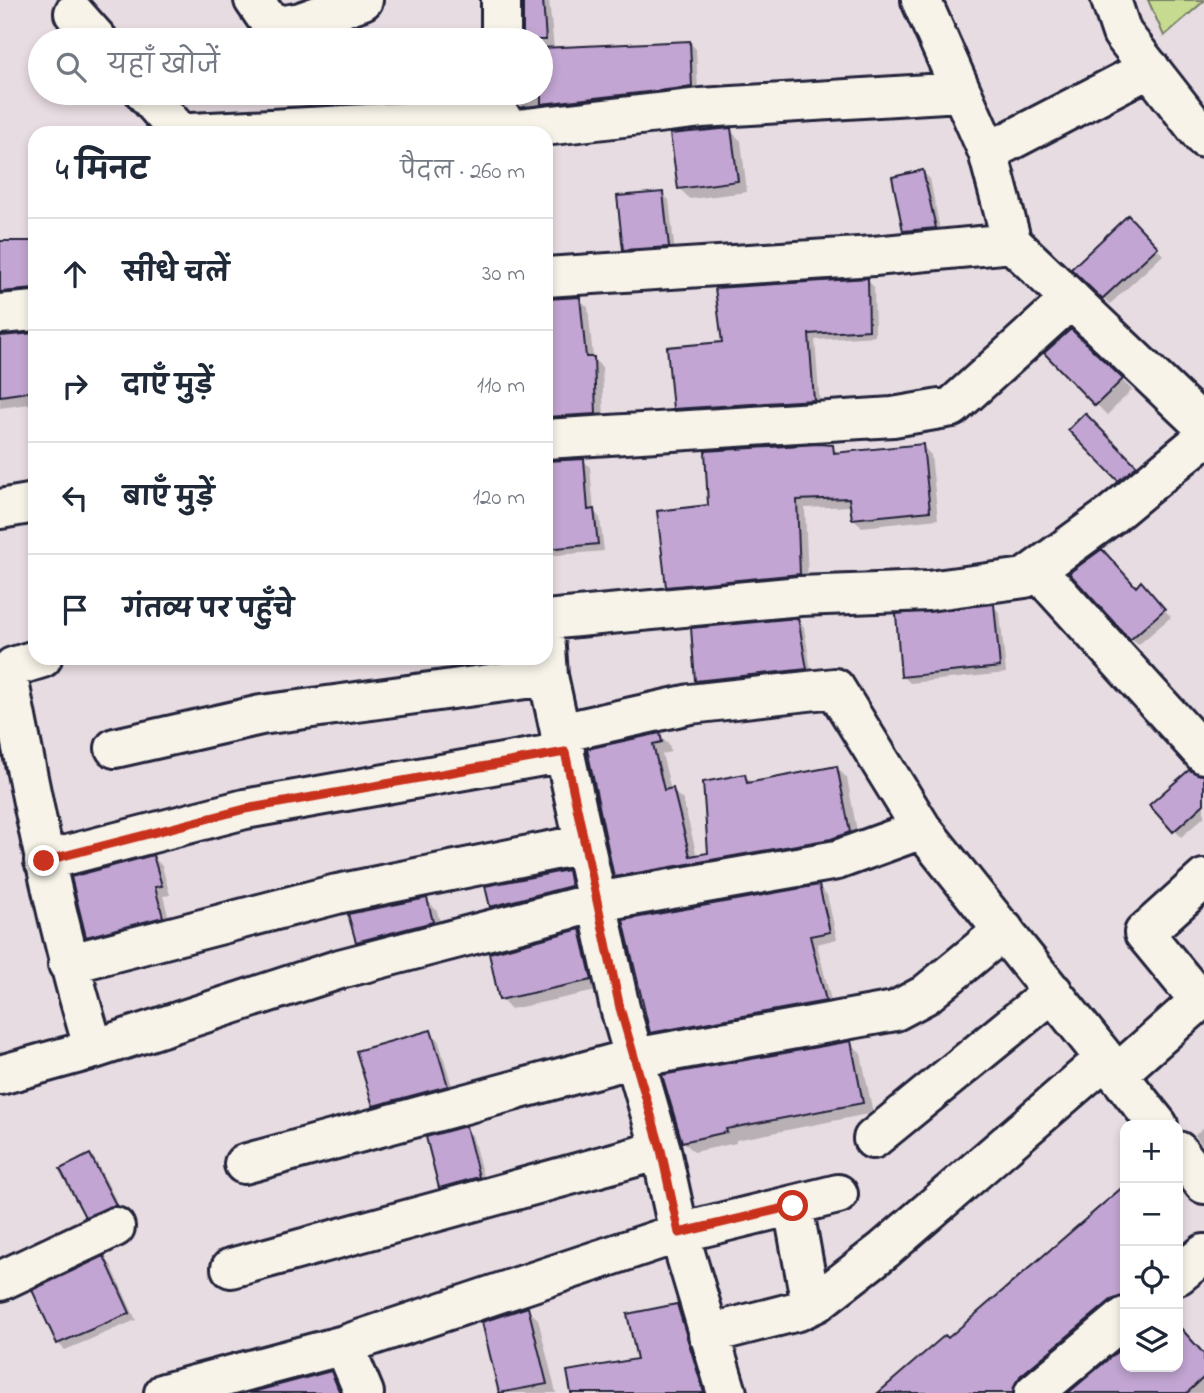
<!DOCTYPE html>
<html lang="hi">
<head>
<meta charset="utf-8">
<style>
  :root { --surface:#fff; --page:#f2f2f3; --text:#1f2937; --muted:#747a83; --line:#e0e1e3 }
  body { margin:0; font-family:"Indie Flower","Playpen Sans Deva",sans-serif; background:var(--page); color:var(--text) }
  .controls { position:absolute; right:21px; bottom:21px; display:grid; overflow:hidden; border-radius:14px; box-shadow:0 4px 10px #0003 }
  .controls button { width:63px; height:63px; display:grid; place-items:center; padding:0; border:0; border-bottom:2px solid var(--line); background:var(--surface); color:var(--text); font:35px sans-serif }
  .stop { position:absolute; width:21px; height:21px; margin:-16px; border:5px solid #c8321e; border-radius:50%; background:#fff }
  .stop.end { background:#c8321e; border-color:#fff; box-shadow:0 2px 7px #0008 }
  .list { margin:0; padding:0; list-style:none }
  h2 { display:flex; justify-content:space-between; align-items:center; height:91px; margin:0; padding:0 28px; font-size:30px }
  h2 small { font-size:23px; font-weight:400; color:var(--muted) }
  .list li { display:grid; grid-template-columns:46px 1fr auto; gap:21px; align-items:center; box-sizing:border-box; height:112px; padding:0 28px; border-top:2px solid var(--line) }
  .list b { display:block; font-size:26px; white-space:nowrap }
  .list em { font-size:23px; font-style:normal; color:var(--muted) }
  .icon { flex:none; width:38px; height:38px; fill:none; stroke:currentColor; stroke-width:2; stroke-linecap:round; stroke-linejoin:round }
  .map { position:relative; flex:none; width:1204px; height:1393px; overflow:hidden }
  .search { position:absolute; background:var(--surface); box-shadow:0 4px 10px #0003; left:28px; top:28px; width:525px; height:77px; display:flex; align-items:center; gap:18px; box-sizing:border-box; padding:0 24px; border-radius:38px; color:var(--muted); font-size:26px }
  .panel { position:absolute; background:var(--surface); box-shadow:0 4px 10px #0003; left:28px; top:126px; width:525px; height:539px; border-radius:21px }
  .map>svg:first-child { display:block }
  .green { fill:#c7db90; stroke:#747e66; stroke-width:2 }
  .shadow { fill:#0003 }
  .building { fill:#c2a5d2; stroke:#22223b; stroke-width:2 }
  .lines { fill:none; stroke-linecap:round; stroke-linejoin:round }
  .minor-casing { stroke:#22223b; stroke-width:44 }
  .minor { stroke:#f7f3e8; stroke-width:38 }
  .route { stroke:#c8321e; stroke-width:9 }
</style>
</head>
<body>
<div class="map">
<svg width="1204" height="1393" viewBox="0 0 1204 1393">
  <rect width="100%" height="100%" fill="#e7dce1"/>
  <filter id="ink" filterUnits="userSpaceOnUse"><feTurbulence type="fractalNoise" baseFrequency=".0143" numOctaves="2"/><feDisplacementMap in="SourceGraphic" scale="14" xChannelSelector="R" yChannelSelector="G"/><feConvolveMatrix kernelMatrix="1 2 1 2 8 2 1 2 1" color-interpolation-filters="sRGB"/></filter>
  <g filter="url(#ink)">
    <path class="green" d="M 1148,0 L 1204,0 L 1204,1 L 1164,36 Z"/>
    <path class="shadow" d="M 523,0 L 549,0 L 554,49 L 689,42 L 696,49 L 698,93 L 529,113 L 514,97 L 513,93 L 541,93 L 541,40 L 525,40 Z
      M 730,130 L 741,141 L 747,192 L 690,199 L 679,188 Z
      M 923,172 L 930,179 L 941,235 L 912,237 L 905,230 Z
      M 662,193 L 669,200 L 675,254 L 632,256 L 625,249 Z
      M 1128,218 L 1163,255 L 1110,304 L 1073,269 Z
      M 0,243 L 35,244 L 35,301 L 0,306 Z
      M 867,280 L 874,287 L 875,336 L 815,340 L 820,406 L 681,415 L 674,408 L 724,343 Z
      M 579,299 L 588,307 L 593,359 L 602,367 L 604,422 L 546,428 L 546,300 Z
      M 1070,331 L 1132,390 L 1107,415 L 1046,354 Z
      M 35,335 L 35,403 L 0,408 L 0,336 Z
      M 1085,415 L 1142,473 L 1126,486 L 1070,430 Z
      M 922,446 L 931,455 L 938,519 L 862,527 L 853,518 L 852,506 L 805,508 L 808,582 L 676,594 L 667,586 L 710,507 L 832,447 L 840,454 Z
      M 583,460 L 590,467 L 594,511 L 600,518 L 604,551 L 546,556 L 546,461 Z
      M 1148,591 L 1171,617 L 1138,645 L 1131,638 Z
      M 993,606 L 1000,613 L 1006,673 L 910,683 L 903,676 Z
      M 797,620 L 804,627 L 812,676 L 703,688 L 697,681 Z
      M 659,735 L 669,745 L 671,752 L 662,754 L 671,790 L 683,800 L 697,856 L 710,854 L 745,776 L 753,784 L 837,768 L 847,778 L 859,842 L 626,886 L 616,876 L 589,751 Z
      M 1204,777 L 1204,817 L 1181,837 L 1152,805 Z
      M 153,857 L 162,866 L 170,895 L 163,896 L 171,926 L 96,945 L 87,936 Z
      M 567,872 L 578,882 L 581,897 L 502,917 L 491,906 Z
      M 819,887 L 827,895 L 837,939 L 817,944 L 833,1009 L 659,1040 L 652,1032 Z
      M 427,900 L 437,911 L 443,932 L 368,952 L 357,941 Z
      M 580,931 L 591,941 L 601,990 L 511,1009 L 501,999 Z
      M 431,1032 L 438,1039 L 454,1093 L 382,1112 L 375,1105 Z
      M 851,1043 L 861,1054 L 873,1113 L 736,1140 L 736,1143 L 694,1152 L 683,1141 Z
      M 1204,1127 L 1204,1147 L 1195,1135 Z
      M 465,1128 L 472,1135 L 485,1184 L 448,1194 L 441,1187 Z
      M 90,1156 L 97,1163 L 122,1212 L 93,1223 L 86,1216 Z
      M 1119,1192 L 1125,1198 L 1125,1306 L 1022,1393 L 889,1393 Z
      M 104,1258 L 111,1265 L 136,1320 L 65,1350 L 58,1343 Z
      M 677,1306 L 685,1314 L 709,1393 L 573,1393 L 639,1361 Z
      M 527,1309 L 538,1319 L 556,1393 L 501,1393 L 484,1323 Z
      M 1178,1327 L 1204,1355 L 1203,1393 L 1071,1393 L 1125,1347 L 1125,1367 L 1178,1367 Z
      M 331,1373 L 345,1393 L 279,1393 Z"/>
    <path class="building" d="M 523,0 L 543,0 L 546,40 L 523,40 Z
      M 690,41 L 692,87 L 541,104 L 541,48 Z
      M 731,128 L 738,181 L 678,189 L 670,134 Z
      M 923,170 L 936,228 L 903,231 L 892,177 Z
      M 663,192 L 669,247 L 623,250 L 617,196 Z
      M 1128,215 L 1158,247 L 1102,299 L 1071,269 Z
      M 0,241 L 34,241 L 35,289 L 0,292 Z
      M 868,278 L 869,330 L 809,334 L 814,400 L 673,409 L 667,347 L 722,342 L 715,288 Z
      M 580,297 L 586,357 L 594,357 L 596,414 L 546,417 L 546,299 Z
      M 1071,329 L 1123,379 L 1095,406 L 1044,353 Z
      M 35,333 L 35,391 L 0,396 L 0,336 Z
      M 1085,413 L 1137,466 L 1118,481 L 1068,430 Z
      M 818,444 L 833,445 L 834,453 L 923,444 L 930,511 L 852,519 L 849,498 L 797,500 L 800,574 L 666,587 L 657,511 L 708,505 L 705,451 Z
      M 584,459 L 588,510 L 594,509 L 598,544 L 546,549 L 546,461 Z
      M 1102,549 L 1136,587 L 1141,581 L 1165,609 L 1130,640 L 1069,573 Z
      M 994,604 L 1000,667 L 901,677 L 896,614 Z
      M 798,618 L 807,669 L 695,681 L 691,628 Z
      M 660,733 L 662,742 L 653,744 L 664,790 L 673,788 L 690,856 L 708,853 L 703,782 L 745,774 L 747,783 L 837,766 L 850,832 L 831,839 L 614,877 L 587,749 Z
      M 1189,770 L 1204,775 L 1204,804 L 1173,832 L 1149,805 Z
      M 153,855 L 162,886 L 155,887 L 163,917 L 86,937 L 71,877 Z
      M 568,870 L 571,886 L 490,907 L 485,886 Z
      M 819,885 L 830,932 L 810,936 L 826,1001 L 650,1033 L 623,920 Z
      M 427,898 L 433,922 L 356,942 L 348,914 Z
      M 580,929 L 592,980 L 499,1000 L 489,953 Z
      M 431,1030 L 448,1086 L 373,1106 L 356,1051 Z
      M 851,1041 L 863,1103 L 726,1129 L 727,1132 L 682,1142 L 662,1075 Z
      M 466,1126 L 479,1177 L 439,1188 L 426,1137 Z
      M 90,1154 L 116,1205 L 85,1217 L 60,1169 Z
      M 1125,1185 L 1125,1296 L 1111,1300 L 1020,1376 L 1013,1393 L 878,1393 L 945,1335 L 948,1338 Z
      M 104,1256 L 130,1313 L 57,1344 L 32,1290 Z
      M 677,1304 L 704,1393 L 571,1393 L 567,1371 L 637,1359 L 627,1314 Z
      M 528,1307 L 547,1384 L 499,1393 L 482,1322 Z
      M 1178,1325 L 1204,1354 L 1204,1377 L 1187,1393 L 1068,1393 L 1125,1345 L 1125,1367 L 1178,1367 Z
      M 331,1371 L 340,1393 L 249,1393 Z"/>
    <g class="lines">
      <g class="minor-casing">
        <path id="minor" d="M 254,0 L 265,16 L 280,26 L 301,22 L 363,0
          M 921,0 L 988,152 L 1012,243 L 1204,426
          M 1111,0 L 1122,33 L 1204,138
          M 74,13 L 98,40
          M 501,40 L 501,0
          M 145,93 L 180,133
          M 500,131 L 701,108 L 960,92
          M 191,133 L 501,117
          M 988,152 L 1150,68
          M 546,277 L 874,256 L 1012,243
          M 0,314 L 35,311
          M 546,439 L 893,417 L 952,407 L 1071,299
          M 0,509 L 35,503
          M 1038,571 L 1204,754
          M 546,620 L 800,596 L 928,591 L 1025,578 L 1110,516 L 1204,438
          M 546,647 L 548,676 L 620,1008 L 661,1150 L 679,1233 L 727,1393
          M 42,658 L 13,667 L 9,675 L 10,687 C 34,809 57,929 94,1049 L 340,969 L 597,902 L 837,860 L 922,829
          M 560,733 L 690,704 L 835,688 L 922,829 L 1158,1125
          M 115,748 L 261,715 L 548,676
          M 44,861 L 245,809 L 565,752
          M 68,964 L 337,894 L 584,844
          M 1200,1001 L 1144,933 L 1204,879
          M 1117,1074 L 1204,997
          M 0,1075 L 94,1049
          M 873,1139 L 1053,992
          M 1178,1151 L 1204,1184
          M 244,1164 L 634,1058 L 895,1011 L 925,995 L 1004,930
          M 793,1206 L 811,1305
          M 231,1268 L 661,1150
          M 1178,1275 L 1204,1254
          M 0,1281 L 115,1227
          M 708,1334 L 798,1311 L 817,1302 L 884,1250 L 1105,1059
          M 344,1345 L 364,1393
          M 164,1393 L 344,1345 L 679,1233 L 838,1194
          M 1034,1393 L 1125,1317"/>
      </g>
      <use href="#minor" class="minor"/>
    </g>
  </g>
  <g class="lines" filter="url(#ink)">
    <path class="route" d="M 44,861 L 245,809 L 565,752 L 620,1008 L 661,1150 L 679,1233 L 793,1206"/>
  </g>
</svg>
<div class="controls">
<button>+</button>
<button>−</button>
<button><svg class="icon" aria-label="locate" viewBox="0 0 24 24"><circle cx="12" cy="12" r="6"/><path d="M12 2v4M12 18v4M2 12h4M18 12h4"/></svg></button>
<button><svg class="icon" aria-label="layers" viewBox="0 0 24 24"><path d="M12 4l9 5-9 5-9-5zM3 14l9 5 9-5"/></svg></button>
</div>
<div class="stop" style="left:793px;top:1206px"></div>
<div class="stop end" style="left:44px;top:861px"></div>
<div class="search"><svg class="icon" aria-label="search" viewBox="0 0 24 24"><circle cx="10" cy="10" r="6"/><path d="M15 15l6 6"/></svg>यहाँ खोजें</div>
<section class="panel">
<h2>4 मिनट<small>पैदल · 260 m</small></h2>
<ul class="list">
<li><svg class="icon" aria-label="ahead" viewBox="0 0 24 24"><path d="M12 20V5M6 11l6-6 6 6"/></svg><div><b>सीधे चलें</b></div><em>30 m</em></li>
<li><svg class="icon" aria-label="right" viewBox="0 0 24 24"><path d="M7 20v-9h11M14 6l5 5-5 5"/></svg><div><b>दाएँ मुड़ें</b></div><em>110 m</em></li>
<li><svg class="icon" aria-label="left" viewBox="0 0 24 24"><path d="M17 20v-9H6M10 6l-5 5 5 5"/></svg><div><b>बाएँ मुड़ें</b></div><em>120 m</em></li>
<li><svg class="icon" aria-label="arrive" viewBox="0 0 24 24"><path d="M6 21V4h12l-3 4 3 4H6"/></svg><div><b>गंतव्य पर पहुँचे</b></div></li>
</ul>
</section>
</div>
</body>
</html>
